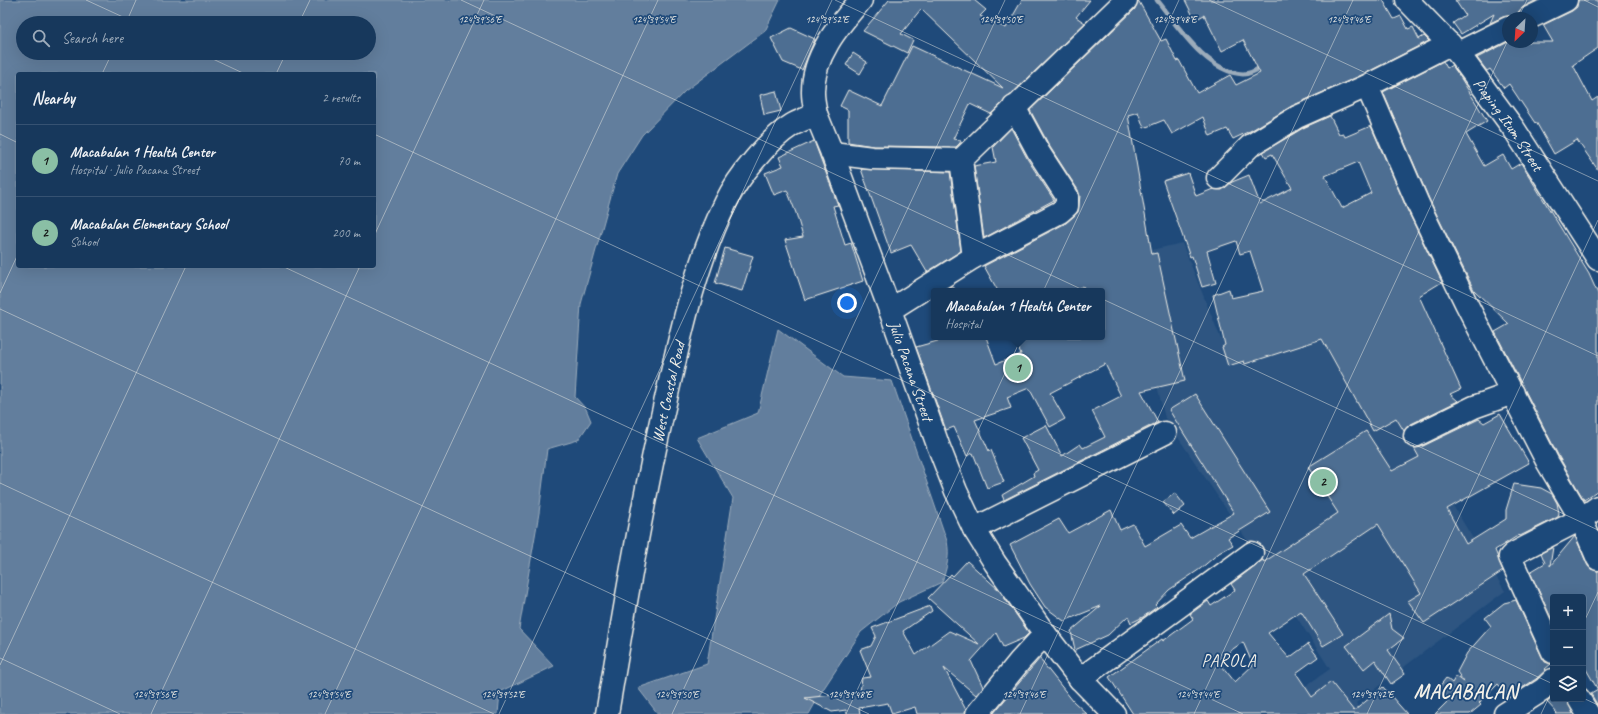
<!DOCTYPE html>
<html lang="en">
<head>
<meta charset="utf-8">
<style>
  :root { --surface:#17385c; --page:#244365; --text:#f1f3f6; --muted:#9eacbb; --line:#365272; --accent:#8abfa5 }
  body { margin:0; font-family:Caveat,sans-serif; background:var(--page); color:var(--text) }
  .controls { position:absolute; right:12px; bottom:12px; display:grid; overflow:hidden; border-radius:4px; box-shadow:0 4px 16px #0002 }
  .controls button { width:36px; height:36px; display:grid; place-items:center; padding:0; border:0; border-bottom:1px solid var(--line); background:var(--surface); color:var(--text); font:20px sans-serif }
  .compass { position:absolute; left:1502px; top:12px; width:36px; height:36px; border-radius:50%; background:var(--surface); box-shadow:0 4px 16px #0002; rotate:205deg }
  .you { position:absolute; left:847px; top:303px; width:14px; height:14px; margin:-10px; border:3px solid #fff; border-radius:50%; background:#1a73e8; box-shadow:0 0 0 6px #1a73e833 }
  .badge { display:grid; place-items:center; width:26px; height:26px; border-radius:50%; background:var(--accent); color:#111; font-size:13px; font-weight:700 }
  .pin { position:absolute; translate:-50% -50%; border:2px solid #fff; box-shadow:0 1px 4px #0006 }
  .popup { position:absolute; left:931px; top:288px; width:174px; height:52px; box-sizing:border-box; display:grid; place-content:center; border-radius:4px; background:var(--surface); filter:drop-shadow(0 1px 3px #0005); font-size:13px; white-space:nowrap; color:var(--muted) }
  .popup b { font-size:15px; color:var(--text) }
  .popup::after { content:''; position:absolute; left:50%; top:100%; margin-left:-8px; border:8px solid transparent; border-top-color:var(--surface) }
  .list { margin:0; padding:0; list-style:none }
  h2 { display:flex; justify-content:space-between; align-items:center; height:52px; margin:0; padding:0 16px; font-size:17px }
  h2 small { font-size:13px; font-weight:400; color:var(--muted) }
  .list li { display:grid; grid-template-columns:26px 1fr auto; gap:12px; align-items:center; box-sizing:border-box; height:72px; padding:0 16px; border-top:1px solid var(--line) }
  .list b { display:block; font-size:15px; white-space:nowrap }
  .list p { margin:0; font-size:13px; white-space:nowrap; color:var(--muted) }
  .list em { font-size:13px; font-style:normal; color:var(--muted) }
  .icon { flex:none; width:22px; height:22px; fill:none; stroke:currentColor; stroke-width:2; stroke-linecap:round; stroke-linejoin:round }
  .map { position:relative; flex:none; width:1598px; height:714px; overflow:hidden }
  .search { position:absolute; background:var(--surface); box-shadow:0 4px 16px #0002; left:16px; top:16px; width:360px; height:44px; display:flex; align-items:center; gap:10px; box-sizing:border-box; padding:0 14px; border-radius:22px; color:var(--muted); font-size:15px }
  .panel { position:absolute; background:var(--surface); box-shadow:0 4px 16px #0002; left:16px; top:72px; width:360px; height:196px; border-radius:4px }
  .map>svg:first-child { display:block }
  .built { fill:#2d5581 }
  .water { fill:#627e9d; stroke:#9cacbb; fill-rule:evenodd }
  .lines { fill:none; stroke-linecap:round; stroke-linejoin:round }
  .stream { stroke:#9cacbb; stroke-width:5 }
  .building { fill:#4d6e92; stroke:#f4f1e8; fill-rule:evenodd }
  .minor-casing { stroke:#f4f1e8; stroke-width:25 }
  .major-casing { stroke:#f4f1e8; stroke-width:25 }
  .minor { stroke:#1f4a7a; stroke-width:22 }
  .major { stroke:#1f4a7a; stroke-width:22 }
  .ticks { fill:none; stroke:#f4f1e8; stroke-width:1; stroke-opacity:0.45 }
  .labels { text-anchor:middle; stroke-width:3.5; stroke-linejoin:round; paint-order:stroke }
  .street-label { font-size:16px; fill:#f4f1e8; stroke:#1f4a7a }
  .neighbourhood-label { font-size:17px; letter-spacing:1px; fill:#f4f1e8; stroke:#1f4a7a }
  .district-label { font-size:20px; font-weight:bold; letter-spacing:1px; fill:#f4f1e8; stroke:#1f4a7a }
  .ticks-label { font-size:10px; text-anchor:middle; fill:#f4f1e8; stroke:#1f4a7a; stroke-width:3.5; stroke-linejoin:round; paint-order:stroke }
</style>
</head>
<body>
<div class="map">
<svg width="1598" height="714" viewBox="0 0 1598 714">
  <rect width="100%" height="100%" fill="#1f4a7a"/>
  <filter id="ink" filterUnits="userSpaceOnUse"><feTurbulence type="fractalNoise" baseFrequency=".025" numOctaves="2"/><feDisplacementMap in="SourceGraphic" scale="8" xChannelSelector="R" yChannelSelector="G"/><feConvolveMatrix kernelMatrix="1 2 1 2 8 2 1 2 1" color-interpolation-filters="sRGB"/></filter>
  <g filter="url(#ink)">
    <path class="built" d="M 1182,243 L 1221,339 L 1326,297 L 1505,591 L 1356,703 L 1364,714 L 1265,714 L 1330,669 L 1251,546 L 1165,418 L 1125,256 Z"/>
    <path class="water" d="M 0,0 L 780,0 L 765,31 L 685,91 L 642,135 L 617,174 L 581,304 L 575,397 L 586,409 L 591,421 L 578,440 L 547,449 L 539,513 L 519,629 L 554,666 L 500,692 L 498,714 L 0,714 ZM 23,23 L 369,23 L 369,53 L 23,53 ZM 18,74 L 374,74 L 374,266 L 18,266 Z
      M 778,329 L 843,377 L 892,381 L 947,541 C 950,556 947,567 942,582 L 899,602 L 861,632 L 822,691 L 809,714 L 658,714 L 638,688 L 707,664 L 733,498 L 697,438 L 758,413 Z"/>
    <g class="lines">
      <path class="stream" d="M 1157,0 C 1178,26 1206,72 1243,74 C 1250,74 1257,70 1263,66"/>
    </g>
    <path class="building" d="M 889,0 L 974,0 L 986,10 L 980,16 L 1006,28 L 1022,0 L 1090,0 L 1076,17 L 1085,23 L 991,114 L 970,104 L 953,139 L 961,140 L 960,143 L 956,147 L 873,146 L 848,142 L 848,110 L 840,106 L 848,90 L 882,106 L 912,46 L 1003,88 L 921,9 L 901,34 L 913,40 L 907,53 L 863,31 Z
      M 1138,0 L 1161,41 L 1166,39 L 1177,61 L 1179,60 L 1197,93 L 1230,75 L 1236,85 L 1260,73 L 1243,40 L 1222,51 L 1204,15 L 1195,20 L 1185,0 L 1383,0 L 1394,19 L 1401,16 L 1408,29 L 1413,27 L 1419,39 L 1424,36 L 1429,41 L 1362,75 L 1292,106 L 1252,130 L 1233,139 L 1227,129 L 1210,136 L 1203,117 L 1172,134 L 1164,120 L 1144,128 L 1138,112 L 1128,115 L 1152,254 L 1157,253 L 1185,381 L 1141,391 L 1158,422 L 1004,500 L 1002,495 L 1034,476 L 1033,473 L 1038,470 L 1021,438 L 1046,425 L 1062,456 L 1080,444 L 1083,448 L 1105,437 L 1092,411 L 1121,396 L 1105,364 L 1050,393 L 1065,419 L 1050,427 L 1029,388 L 1007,397 L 1011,408 L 975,420 L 989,451 L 991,450 L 1004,482 L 987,488 L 973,453 L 967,456 L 954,427 L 946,430 L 916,347 L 952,337 L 986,337 L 996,364 L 1021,354 L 1014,337 L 1102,337 L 1102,291 L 1085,291 L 1083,286 L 1074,291 L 998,291 L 984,266 L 1066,223 L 1078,212 L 1080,196 L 1078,190 L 1050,147 L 1030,110 L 1135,9 Z
      M 1455,0 L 1537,0 L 1523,7 L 1519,11 L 1517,15 L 1513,17 L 1508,16 L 1503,17 L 1490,23 L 1494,14 L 1461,34 L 1453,23 L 1465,15 Z
      M 1578,0 L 1598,0 L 1598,48 L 1573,65 L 1592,101 L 1598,97 L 1598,170 L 1577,140 L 1554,154 L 1536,122 L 1535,123 L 1509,84 L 1504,88 L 1490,69 L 1487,71 L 1477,58 L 1508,42 L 1553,42 L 1543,25 L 1572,11 L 1577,7 Z
      M 791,28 L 815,39 L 802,70 L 783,62 L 771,38 Z
      M 853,53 L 867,62 L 860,74 L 846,65 Z
      M 1443,61 L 1447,68 L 1452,65 L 1459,75 L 1487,121 L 1466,134 L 1484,166 L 1503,155 L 1511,169 L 1521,163 L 1589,274 L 1598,294 L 1598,490 L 1584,500 L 1559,457 L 1495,332 L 1509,324 L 1474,290 L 1429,199 L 1383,92 Z
      M 776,91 L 781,111 L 764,115 L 760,95 Z
      M 1330,116 L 1339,134 L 1343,133 L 1345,137 L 1371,126 L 1407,209 L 1442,282 L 1419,296 L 1461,389 L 1450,394 L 1458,401 L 1409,425 L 1404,431 L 1396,418 L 1373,431 L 1322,339 L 1245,364 L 1244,361 L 1228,366 L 1222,347 L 1225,345 L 1213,295 L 1229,289 L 1231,298 L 1263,291 L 1250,251 L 1240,254 L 1236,241 L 1207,251 L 1216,283 L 1202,287 L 1192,256 L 1190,257 L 1163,181 L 1188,173 L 1196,196 L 1213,189 L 1222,190 L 1232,182 L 1249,175 L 1260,204 L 1292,188 L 1272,154 L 1266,157 L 1263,152 L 1303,128 ZM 1358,162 L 1371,193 L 1342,208 L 1325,176 Z
      M 1011,128 L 1028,160 L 1054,200 L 984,238 L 974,166 L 996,162 L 993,147 Z
      M 814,141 L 838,205 L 833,206 L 845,245 L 851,243 L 863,281 L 805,300 L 785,240 L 803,237 L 796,213 L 787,190 L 774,195 L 765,173 L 783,166 L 779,157 Z
      M 861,169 L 950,172 L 961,251 L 927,272 L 911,245 L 891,253 Z
      M 725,248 L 753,256 L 742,291 L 715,283 Z
      M 953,285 L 955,291 L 944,291 Z
      M 1195,394 L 1270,512 L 1228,538 L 1233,545 L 1219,553 L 1200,569 L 1169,590 L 1155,605 L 1157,607 L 1143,617 L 1131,623 L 1128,616 L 1108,635 L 1075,650 L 1071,631 L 1101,606 L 1064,621 L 1045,607 L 1030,584 L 1010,545 L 1059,519 L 1068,533 L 1111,510 L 1120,530 L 1133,524 L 1145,546 L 1181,525 L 1190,538 L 1234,513 L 1169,410 Z
      M 1500,414 L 1529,463 L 1447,509 L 1466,544 L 1506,519 L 1506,510 L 1514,484 L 1541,488 L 1552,494 L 1557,503 L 1559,513 L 1558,517 L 1520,536 L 1519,535 L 1495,550 L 1503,571 L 1424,623 L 1408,601 L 1421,593 L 1378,524 L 1304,574 L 1343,634 L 1323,646 L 1301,611 L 1268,633 L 1289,658 L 1308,644 L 1318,657 L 1296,673 L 1312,697 L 1331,682 L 1354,711 L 1383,687 L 1407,714 L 1133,714 L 1109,677 L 1162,639 L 1163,641 L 1193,619 L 1190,614 L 1208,601 L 1211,606 L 1235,590 L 1231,584 L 1261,561 L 1263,560 L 1264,562 L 1338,513 L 1308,467 L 1366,431 L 1392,471 L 1419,457 L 1414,448 L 1421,447 L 1479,419 L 1484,423 ZM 1243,642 L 1253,665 L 1235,682 L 1217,660 Z
      M 1175,493 L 1185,506 L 1174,515 L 1163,502 Z
      M 1575,536 L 1587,564 L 1591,569 L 1598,571 L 1598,706 L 1591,694 L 1598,690 L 1583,664 L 1583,597 L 1553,597 L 1553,622 L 1530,572 L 1545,563 L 1541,553 L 1553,547 L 1550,566 Z
      M 967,561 L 999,590 L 1029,633 L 1024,638 L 1003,647 L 996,633 L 971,661 L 983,687 L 976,695 L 944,668 L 966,710 L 965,714 L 917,714 L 915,707 L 892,714 L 888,703 L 859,708 L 860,714 L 847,714 L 846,710 L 832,712 L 805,698 L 860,692 L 862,678 L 871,677 L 860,650 L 871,646 L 876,636 L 872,628 L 930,606 L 932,611 L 903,631 L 916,655 L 949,631 L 979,644 L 928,598 L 951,574 L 953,576 Z
      M 1516,600 L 1542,657 L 1545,662 L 1551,664 L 1545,669 L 1546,670 L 1536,679 L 1508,697 L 1498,684 L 1479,703 L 1481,705 L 1470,714 L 1435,714 L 1448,701 L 1436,691 L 1446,678 L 1452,683 L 1456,676 L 1464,682 L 1457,672 L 1467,653 L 1491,626 L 1485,618 L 1504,603 Z
      M 1389,614 L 1392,629 L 1404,638 L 1388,650 L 1405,674 L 1391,684 L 1375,660 L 1364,669 L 1346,646 Z
      M 1040,658 L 1042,662 L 1073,701 L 1087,714 L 993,714 Z
      M 1551,699 L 1567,699 L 1573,714 L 1556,714 L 1557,713 L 1547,702 Z"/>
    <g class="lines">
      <g class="minor-casing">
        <g id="minor">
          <path id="s1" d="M 1407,0 L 1458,53 L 1514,129 L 1598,259"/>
          <path d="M 1529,18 L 1566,0"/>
          <path d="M 1458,53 L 1508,28"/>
          <path d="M 1367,86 L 1418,204 L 1466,303 L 1548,463 L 1581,519 L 1598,559"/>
          <path id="s2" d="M 816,114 L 832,153 L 890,310 L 938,445 L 956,491 L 974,529 L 995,563 L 1045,634 L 1080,679 L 1114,714"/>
          <path d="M 832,153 L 872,158 L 961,160"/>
          <path d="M 1218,178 L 1250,146 L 1297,117 L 1367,86 L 1450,44"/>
          <path d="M 974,257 L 961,160 L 1126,0"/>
          <path d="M 890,310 L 974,257 L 1060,212 L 1067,206 L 1067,196 L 1039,153 L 1014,107"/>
          <path d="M 1415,436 L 1474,407 L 1513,393"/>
          <path d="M 974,529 L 1165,433"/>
          <path d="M 1553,652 L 1510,557 L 1513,554 L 1581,519 L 1598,507"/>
          <path d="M 1080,679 L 1252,553"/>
          <path d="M 1579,699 L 1588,714"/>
          <path d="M 977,714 L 1020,661 L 1045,634"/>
          <path d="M 1505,714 L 1544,689 L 1553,680"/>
        </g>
      </g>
      <g class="major-casing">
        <g id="major">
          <path id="s3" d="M 607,714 C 625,606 643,497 668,390 C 682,327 697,261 726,202 C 738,177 768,140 792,125 C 799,121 808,118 816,114 C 815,108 813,100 813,93 C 812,57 838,26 861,0"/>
        </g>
      </g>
      <use href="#minor" class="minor"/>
      <use href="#major" class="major"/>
    </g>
  </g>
  <path class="ticks" d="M 86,0 L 136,23M 461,0 L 1598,530M 835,0 L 1598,356M 1209,0 L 1598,181M 1584,0 L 1598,7M 1518,18 L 1527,0M 126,23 L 136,0M 299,23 L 310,0M 200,53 L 245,74M 102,74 L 112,53M 276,74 L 286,53M 0,134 L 18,143M 374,134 L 1553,684M 374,236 L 484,0M 282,266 L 1243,714M 0,293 L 18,254M 0,309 L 869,714M 0,483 L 494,714M 1583,624 L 1598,592M 0,658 L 120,714M 0,665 L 186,266M 1583,698 L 1598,705M 151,714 L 360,266M 325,714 L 658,0M 499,714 L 832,0M 672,714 L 1005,0M 846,714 L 1179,0M 1020,714 L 1353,0M 1194,714 L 1508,40M 1367,714 L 1598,220M 1541,714 L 1553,689"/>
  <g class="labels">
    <g class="street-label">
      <text dy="6" stroke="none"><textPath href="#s1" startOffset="161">Piaping Itum Street</textPath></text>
      <text dy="6" stroke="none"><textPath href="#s2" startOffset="274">Julio Pacana Street</textPath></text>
      <text dy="6" stroke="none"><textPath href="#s3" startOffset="328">West Coastal Road</textPath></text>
    </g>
    <g class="neighbourhood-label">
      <text x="1229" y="666">PAROLA</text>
    </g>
    <g class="district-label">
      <text x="1466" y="698">MACABALAN</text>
    </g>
  </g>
  <g class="ticks-label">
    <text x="480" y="23">124°39'56"E</text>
    <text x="654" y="23">124°39'54"E</text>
    <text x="827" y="23">124°39'52"E</text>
    <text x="1001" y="23">124°39'50"E</text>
    <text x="1175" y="23">124°39'48"E</text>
    <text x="1349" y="23">124°39'46"E</text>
    <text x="155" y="698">124°39'56"E</text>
    <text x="329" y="698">124°39'54"E</text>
    <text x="503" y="698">124°39'52"E</text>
    <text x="677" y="698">124°39'50"E</text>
    <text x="850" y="698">124°39'48"E</text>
    <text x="1024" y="698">124°39'46"E</text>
    <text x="1198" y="698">124°39'44"E</text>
    <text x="1372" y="698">124°39'42"E</text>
  </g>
</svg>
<div class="controls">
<button>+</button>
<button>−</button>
<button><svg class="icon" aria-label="layers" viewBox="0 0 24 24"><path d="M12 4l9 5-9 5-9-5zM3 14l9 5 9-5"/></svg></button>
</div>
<svg class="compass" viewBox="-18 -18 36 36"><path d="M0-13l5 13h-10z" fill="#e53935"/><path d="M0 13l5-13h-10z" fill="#9eacbb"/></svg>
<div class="you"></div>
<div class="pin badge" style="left:1018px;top:368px">1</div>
<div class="popup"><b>Macabalan 1 Health Center</b>Hospital</div>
<div class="pin badge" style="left:1323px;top:482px">2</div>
<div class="search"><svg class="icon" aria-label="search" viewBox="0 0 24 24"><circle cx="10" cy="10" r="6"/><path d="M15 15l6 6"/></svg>Search here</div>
<section class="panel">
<h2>Nearby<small>2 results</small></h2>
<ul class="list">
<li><span class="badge">1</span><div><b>Macabalan 1 Health Center</b><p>Hospital · Julio Pacana Street</p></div><em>70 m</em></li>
<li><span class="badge">2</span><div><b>Macabalan Elementary School</b><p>School</p></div><em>200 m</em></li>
</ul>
</section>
</div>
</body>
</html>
